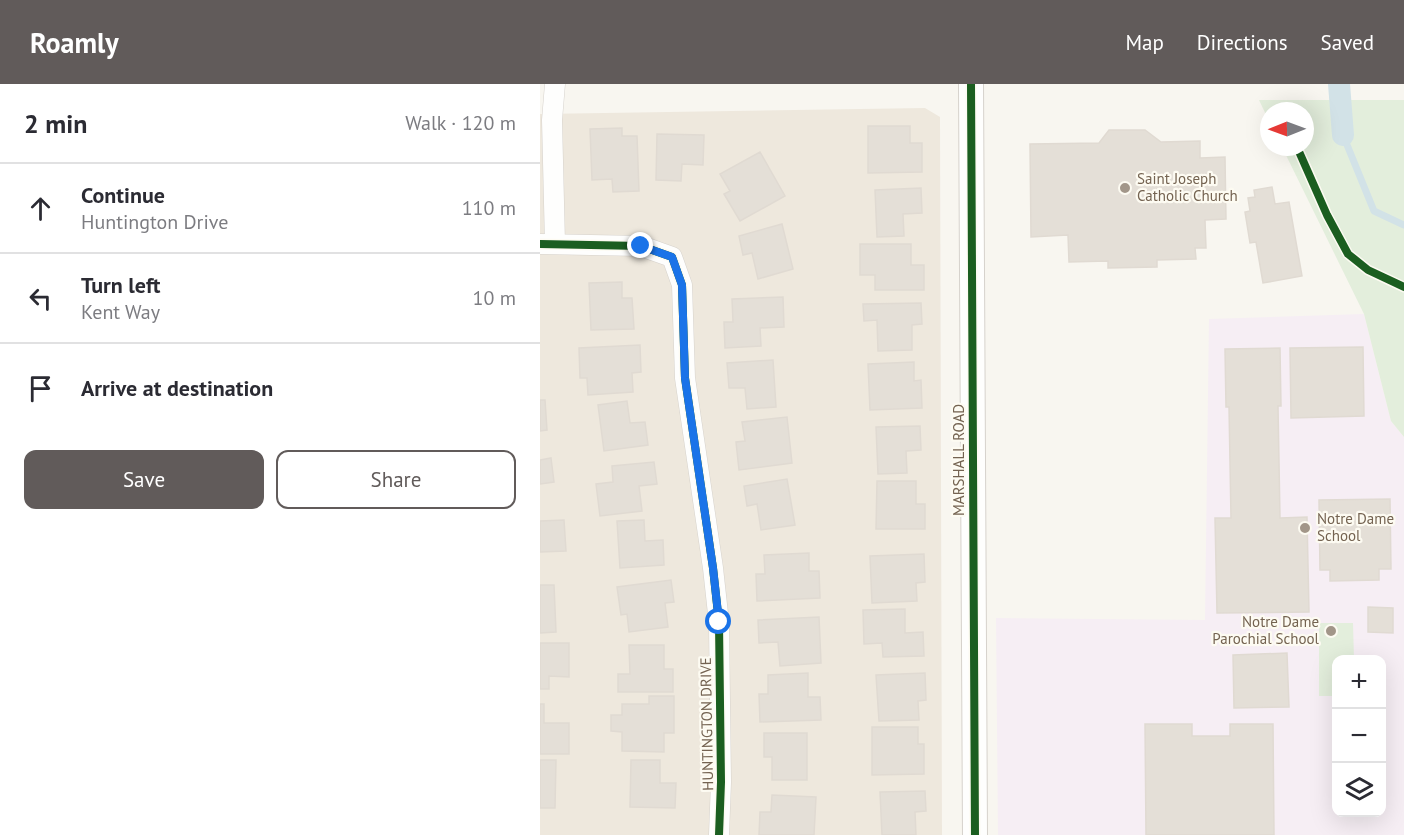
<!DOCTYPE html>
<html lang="en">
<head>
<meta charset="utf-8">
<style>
  :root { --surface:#fff; --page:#f7f7f7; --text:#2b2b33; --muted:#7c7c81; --line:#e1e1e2; --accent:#615b5a }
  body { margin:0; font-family:"PT Sans",sans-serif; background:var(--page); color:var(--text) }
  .controls { position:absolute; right:18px; bottom:18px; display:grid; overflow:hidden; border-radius:12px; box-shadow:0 6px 24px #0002 }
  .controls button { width:54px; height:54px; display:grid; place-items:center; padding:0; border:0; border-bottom:2px solid var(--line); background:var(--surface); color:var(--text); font:30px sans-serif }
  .compass { position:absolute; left:720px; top:18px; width:54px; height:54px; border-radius:50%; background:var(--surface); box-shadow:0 6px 24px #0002; rotate:269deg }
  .stop { position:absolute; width:18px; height:18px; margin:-14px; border:4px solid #1a73e8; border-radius:50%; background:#fff }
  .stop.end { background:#1a73e8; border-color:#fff; box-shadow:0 2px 6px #0008 }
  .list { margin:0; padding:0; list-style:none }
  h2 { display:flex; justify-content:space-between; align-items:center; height:78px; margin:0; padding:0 24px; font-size:26px }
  h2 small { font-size:20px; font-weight:400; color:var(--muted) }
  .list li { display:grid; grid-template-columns:39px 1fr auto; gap:18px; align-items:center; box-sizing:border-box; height:90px; padding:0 24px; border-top:2px solid var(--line) }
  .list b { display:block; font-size:22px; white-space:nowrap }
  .list p { margin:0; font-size:20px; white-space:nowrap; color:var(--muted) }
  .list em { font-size:20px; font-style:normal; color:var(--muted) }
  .actions { display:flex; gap:12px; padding:18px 24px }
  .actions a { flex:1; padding:14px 0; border:2px solid var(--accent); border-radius:12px; text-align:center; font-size:21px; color:var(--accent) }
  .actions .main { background:var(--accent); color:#fff }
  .icon { flex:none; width:33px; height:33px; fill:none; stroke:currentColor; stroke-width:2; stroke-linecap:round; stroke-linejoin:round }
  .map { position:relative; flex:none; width:864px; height:751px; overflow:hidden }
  header { display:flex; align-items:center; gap:36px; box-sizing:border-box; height:84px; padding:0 30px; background:var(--accent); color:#fff }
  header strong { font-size:28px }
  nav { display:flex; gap:33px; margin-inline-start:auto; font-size:21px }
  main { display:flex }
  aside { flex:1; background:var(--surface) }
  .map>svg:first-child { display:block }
  .residential { fill:#eee8dd }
  .education { fill:#f6eef4; fill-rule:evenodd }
  .green { fill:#e3eedc }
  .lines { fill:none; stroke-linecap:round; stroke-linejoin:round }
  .stream { stroke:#d2e2e7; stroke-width:7 }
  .canal { stroke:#d2e2e7; stroke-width:22 }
  .building { fill:#e4dfd7; stroke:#e0dad2; stroke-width:1.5 }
  .minor-casing { stroke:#d6d2cc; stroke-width:21 }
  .tertiary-casing { stroke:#d6d2cc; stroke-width:26 }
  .minor { stroke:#fefefd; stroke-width:20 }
  .tertiary { stroke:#fefefd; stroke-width:24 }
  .cycleway-casing { stroke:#fdfbf2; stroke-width:11 }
  .cycleway { stroke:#1b5e20; stroke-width:8 }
  .route { stroke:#1a73e8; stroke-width:8 }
  .poi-dot { fill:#a29689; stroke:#fdfbf2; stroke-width:2 }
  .labels { text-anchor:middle; stroke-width:4.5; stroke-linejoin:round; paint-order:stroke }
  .poi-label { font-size:15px; fill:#746351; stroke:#fdfbf2; text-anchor:start }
  .street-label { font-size:15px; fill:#746351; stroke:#fdfbf2 }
</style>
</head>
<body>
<header>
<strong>Roamly</strong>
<nav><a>Map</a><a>Directions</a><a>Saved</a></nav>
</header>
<main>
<aside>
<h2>2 min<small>Walk · 120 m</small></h2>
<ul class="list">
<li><svg class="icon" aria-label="ahead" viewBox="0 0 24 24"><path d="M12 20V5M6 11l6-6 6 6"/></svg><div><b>Continue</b><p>Huntington Drive</p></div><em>110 m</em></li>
<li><svg class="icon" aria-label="left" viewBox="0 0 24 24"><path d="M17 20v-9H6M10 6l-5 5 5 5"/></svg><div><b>Turn left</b><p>Kent Way</p></div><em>10 m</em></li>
<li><svg class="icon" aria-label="arrive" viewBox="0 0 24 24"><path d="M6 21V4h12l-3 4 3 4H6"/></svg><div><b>Arrive at destination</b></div></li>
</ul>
<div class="actions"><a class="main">Save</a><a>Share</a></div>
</aside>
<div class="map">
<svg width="864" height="751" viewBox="0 0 864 751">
  <rect width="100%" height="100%" fill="#f8f6f0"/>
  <path class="residential" d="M 385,24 L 400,33 L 402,751 L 0,751 L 0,30 Z"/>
  <path class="education" d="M 824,230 L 851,337 L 864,353 L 864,751 L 458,751 L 456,534 L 665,536 L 669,235 ZM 796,576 L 842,576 L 842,728 L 796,728 Z"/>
  <path class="green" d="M 719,16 L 864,16 L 864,353 L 851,337 L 824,230 L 742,63 L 765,63 L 765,27 L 729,27 L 729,37 Z
    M 779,539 L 813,539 L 814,575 L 796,576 L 796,612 L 779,612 Z"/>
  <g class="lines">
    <path class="stream" d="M 803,51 L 834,127 L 864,141"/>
    <path class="canal" d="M 799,0 L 803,51"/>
  </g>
  <path class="building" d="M 328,42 L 370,42 L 370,59 L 382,59 L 382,88 L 328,89 Z
    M 82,44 L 82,52 L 97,52 L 99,107 L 73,108 L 72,95 L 52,96 L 50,45 Z
    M 569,46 L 605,46 L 621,58 L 660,57 L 660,74 L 685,73 L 686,135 L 665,136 L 666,164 L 655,164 L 656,175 L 617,176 L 617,183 L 568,184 L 568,177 L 529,178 L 528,151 L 491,153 L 490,60 L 559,59 Z
    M 117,50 L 164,51 L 163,81 L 142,80 L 141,97 L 116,96 Z
    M 220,68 L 245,112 L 200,137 L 184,110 L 190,107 L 180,90 Z
    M 732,103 L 735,120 L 749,118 L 762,192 L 723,199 L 716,158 L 710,159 L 705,128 L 710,127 L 708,114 L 715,113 L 714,106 Z
    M 381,104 L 382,129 L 363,130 L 364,152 L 337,153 L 335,106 Z
    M 242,140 L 253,185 L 218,195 L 212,169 L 203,171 L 199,152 Z
    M 320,160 L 371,160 L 371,181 L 384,181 L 384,206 L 335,206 L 335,191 L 320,191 Z
    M 82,198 L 82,214 L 92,214 L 94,245 L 51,246 L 49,199 Z
    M 243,213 L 244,243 L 220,244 L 221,262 L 185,264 L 184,238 L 193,238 L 192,215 Z
    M 381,219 L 382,240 L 372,241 L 372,266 L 338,267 L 337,236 L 324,237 L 323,220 Z
    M 100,261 L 101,288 L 92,289 L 93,308 L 48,311 L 47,294 L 40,294 L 39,264 Z
    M 823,263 L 824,332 L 751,334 L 750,264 Z
    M 740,264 L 741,322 L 738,322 L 740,434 L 767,433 L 769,528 L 677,529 L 675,434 L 691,434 L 689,323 L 686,323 L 685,265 Z
    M 233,276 L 236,323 L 207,325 L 205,304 L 189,304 L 187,279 Z
    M 374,278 L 374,297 L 381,296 L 382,324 L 330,326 L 328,280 Z
    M 0,316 L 5,316 L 7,346 L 0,347 Z
    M 87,317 L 90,339 L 105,338 L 108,361 L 64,367 L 58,321 Z
    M 247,333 L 252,379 L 199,386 L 196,358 L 205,357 L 202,338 Z
    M 380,342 L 381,366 L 366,367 L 367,389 L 338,390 L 336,343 Z
    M 11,374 L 14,398 L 0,400 L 0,376 Z
    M 114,378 L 117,400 L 99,402 L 102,427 L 60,432 L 56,400 L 73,398 L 72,382 Z
    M 247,395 L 255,441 L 221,446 L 217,420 L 207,422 L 204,402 Z
    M 337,397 L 376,397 L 376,420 L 385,420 L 385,445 L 336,445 Z
    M 850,415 L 851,485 L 839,485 L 839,496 L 790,497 L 790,486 L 780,486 L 779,416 Z
    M 24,436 L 26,467 L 0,468 L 0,437 Z
    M 104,436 L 105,457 L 123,456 L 124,481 L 80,484 L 77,437 Z
    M 269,469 L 269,487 L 279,487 L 280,514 L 217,517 L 216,490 L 225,490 L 224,471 Z
    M 384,470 L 385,498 L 376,499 L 377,517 L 332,519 L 330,472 Z
    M 131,496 L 134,518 L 125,519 L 128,543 L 89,548 L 87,530 L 81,531 L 77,503 Z
    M 0,501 L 14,501 L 16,548 L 0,549 Z
    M 828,523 L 853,524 L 853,549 L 828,548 Z
    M 365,525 L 365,549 L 383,548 L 384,572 L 343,573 L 342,559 L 324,560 L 323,526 Z
    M 279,533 L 281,579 L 240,582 L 238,558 L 219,559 L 218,536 Z
    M 0,559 L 29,559 L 29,593 L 9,592 L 9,605 L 0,605 Z
    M 89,561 L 124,561 L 124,585 L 133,585 L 133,608 L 78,608 L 78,590 L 90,590 Z
    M 747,569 L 749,623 L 694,624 L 693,571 Z
    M 268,589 L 268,613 L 280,613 L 281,636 L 220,638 L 219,610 L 228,610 L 228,591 Z
    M 385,589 L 386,616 L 378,617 L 379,636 L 339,637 L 336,591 Z
    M 109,612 L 134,612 L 134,649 L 124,649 L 124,668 L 82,667 L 82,648 L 71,647 L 71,631 L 82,631 L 82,620 L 109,620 Z
    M 0,620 L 4,620 L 4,639 L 29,639 L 29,670 L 0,670 Z
    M 605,640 L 652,640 L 652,652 L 690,652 L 690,640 L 733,640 L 734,751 L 606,751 Z
    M 332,643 L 378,643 L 378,660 L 384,660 L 384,690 L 332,691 Z
    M 224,649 L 267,649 L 267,696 L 232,696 L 232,673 L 224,673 Z
    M 0,676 L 16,676 L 15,724 L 0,724 Z
    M 91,676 L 120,676 L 120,699 L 136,699 L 135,724 L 90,723 Z
    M 385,707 L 386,727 L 375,728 L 376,751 L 342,751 L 340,708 Z
    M 232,711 L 276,713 L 274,751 L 219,751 L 220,728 L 231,728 Z"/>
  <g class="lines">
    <g class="minor-casing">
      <path id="minor" d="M 15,0 L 12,36 L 15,160
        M 0,160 L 101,162 L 132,173 L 142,201 L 145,294 L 173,484 L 179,539 L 181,698 L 179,751"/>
    </g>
    <g class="tertiary-casing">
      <path id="tertiary" d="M 431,0 L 435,751"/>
    </g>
    <use href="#minor" class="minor"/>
    <use href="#tertiary" class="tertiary"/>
    <g class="cycleway-casing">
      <path id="cycleway" d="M 431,0 L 435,751
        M 757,63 L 787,131 L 808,170 L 828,186 L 864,203
        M 0,160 L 101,162 L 132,173 L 142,201 L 145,294 L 173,484 L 179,539 L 181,698 L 179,751"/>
    </g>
    <use href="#cycleway" class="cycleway"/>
  </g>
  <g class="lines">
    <path class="route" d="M 101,162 L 132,173 L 142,201 L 145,294 L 173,484 L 179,538"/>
  </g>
  <g class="poi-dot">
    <circle cx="585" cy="104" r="6"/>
    <circle cx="765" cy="444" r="6"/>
    <circle cx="791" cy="547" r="6"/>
  </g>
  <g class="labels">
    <g class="poi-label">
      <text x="597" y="100">Saint Joseph<tspan x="597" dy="17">Catholic Church</tspan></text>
      <text x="777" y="440">Notre Dame<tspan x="777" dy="17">School</tspan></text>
      <text x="779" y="543" text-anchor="end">Notre Dame<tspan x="779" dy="17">Parochial School</tspan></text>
    </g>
    <g class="street-label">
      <text transform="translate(419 376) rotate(-90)" y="5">MARSHALL ROAD</text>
      <text transform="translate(167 640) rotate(-91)" y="5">HUNTINGTON DRIVE</text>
    </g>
  </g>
</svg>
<div class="controls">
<button>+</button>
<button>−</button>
<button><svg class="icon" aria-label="layers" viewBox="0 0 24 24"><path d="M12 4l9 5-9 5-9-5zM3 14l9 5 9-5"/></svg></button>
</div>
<svg class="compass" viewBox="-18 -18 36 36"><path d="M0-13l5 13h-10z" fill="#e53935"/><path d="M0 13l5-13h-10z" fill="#7c7c81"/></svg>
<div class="stop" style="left:179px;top:538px"></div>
<div class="stop end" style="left:101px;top:162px"></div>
</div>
</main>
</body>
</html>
